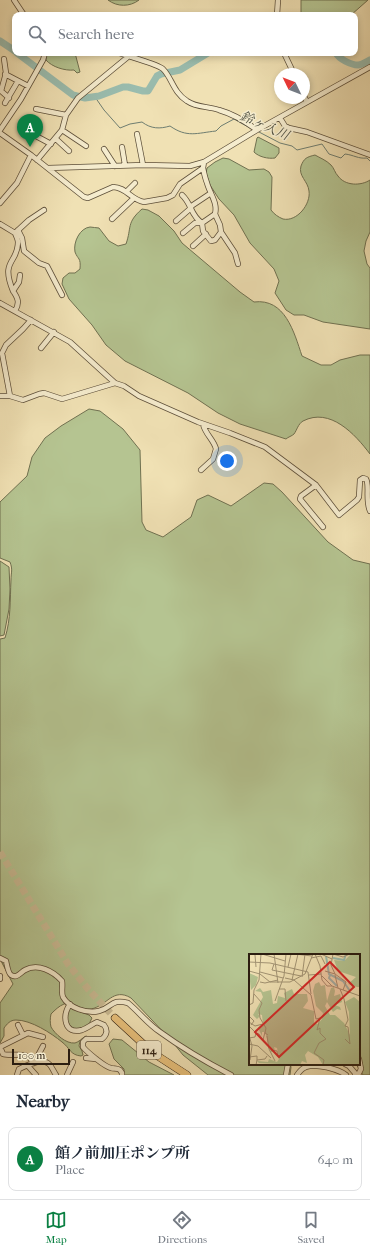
<!DOCTYPE html>
<html lang="en">
<head>
<meta charset="utf-8">
<style>
  :root { --surface:#fff; --page:#f6f6f7; --text:#1f2937; --muted:#747a83; --line:#e0e1e3; --accent:#0b8043 }
  body { margin:0; font-family:"IM FELL French Canon","Noto Serif JP",serif; background:var(--page); color:var(--text) }
  .compass { position:absolute; left:274px; top:68px; width:36px; height:36px; border-radius:50%; background:var(--surface); box-shadow:0 2px 6px #0003; rotate:313deg }
  .scale { position:absolute; left:12px; bottom:10px; width:58px; box-sizing:border-box; padding-left:4px; border:2px solid #2c1e11; border-top:0; font-size:11px; line-height:14px; white-space:nowrap; color:#2c1e11; -webkit-text-stroke:3px #f5ecce; paint-order:stroke }
  .you { position:absolute; left:227px; top:461px; width:14px; height:14px; margin:-10px; border:3px solid #fff; border-radius:50%; background:#1a73e8; box-shadow:0 0 0 6px #1a73e833 }
  .badge { display:grid; place-items:center; width:26px; height:26px; border-radius:50%; background:var(--accent); color:#fff; font-size:13px; font-weight:700 }
  .pin { position:absolute; translate:-50% -33px; filter:drop-shadow(0 1px 2px #0008) }
  .pin::after { content:''; position:absolute; top:21px; width:14px; height:12px; background:inherit; clip-path:polygon(0 0,100% 0,50% 100%) }
  .list { margin:0; padding:0; list-style:none }
  h2 { display:flex; justify-content:space-between; align-items:center; height:52px; margin:0; padding:0 16px; font-size:17px }
  h2 small { font-size:13px; font-weight:400; color:var(--muted) }
  .list li { display:grid; grid-template-columns:26px 1fr auto; gap:12px; align-items:center; box-sizing:border-box; height:64px; margin:0 8px 8px; padding:0 8px; border:1px solid var(--line); border-radius:8px }
  .list b { display:block; font-size:15px; white-space:nowrap }
  .list p { margin:0; font-size:13px; white-space:nowrap; color:var(--muted) }
  .list em { font-size:13px; font-style:normal; color:var(--muted) }
  .icon { flex:none; width:22px; height:22px; fill:none; stroke:currentColor; stroke-width:2; stroke-linecap:round; stroke-linejoin:round }
  .map { position:relative; flex:none; width:370px; height:1075px; overflow:hidden }
  .search { position:absolute; background:var(--surface); box-shadow:0 2px 6px #0003; left:12px; right:12px; top:12px; height:44px; display:flex; align-items:center; gap:10px; box-sizing:border-box; padding:0 14px; border-radius:8px; color:var(--muted); font-size:15px }
  .sheet { height:124px; background:var(--surface) }
  nav { display:flex; justify-content:space-around; align-items:center; box-sizing:border-box; height:56px; border-top:1px solid var(--line); background:var(--surface); font-size:11px; color:var(--muted) }
  nav a { display:grid; justify-items:center; gap:2px }
  nav .on { color:var(--accent) }
  .map>svg:first-child { display:block }
  .green { fill:#b5c491; stroke:#707151 }
  .lines { fill:none; stroke-linecap:round; stroke-linejoin:round }
  .stream { stroke:#6e7d70; stroke-width:1 }
  .river { stroke:#9abdaf; stroke-width:7 }
  .highway-tunnel { stroke:#c9ba93; stroke-width:7; stroke-dasharray:7 3.5; stroke-linecap:butt }
  .minor-casing { stroke:#5d4f3a; stroke-width:6 }
  .highway-casing { stroke:#2c1e11; stroke-width:8 }
  .minor { stroke:#f5ecce; stroke-width:4.5 }
  .highway { stroke:#e8c07a; stroke-width:7 }
  .labels { text-anchor:middle; stroke-width:3; stroke-linejoin:round; paint-order:stroke }
  .shield { fill:#f5ecce; stroke:#685c4a; stroke-width:1 }
  .shield-label { font-size:11px; font-weight:bold; fill:#2c1e11 }
  .water-label { font-size:13px; font-style:italic; fill:#4d4e40; stroke:#f5ecce }
  .inset-river { fill:none; stroke:#9abdaf; stroke-width:2 }
  .inset-road { fill:none; stroke:#a29373; stroke-width:1 }
  .view { fill:#d62828; fill-opacity:0.15; stroke:#d62828; stroke-width:2 }
  .inset-edge { fill:none; stroke:#2c1e11; stroke-width:2 }
</style>
</head>
<body>
<div class="map">
<svg width="370" height="1075" viewBox="0 0 370 1075">
  <rect width="100%" height="100%" fill="#f0e1b4"/>
  <filter id="stains"><feTurbulence type="fractalNoise" baseFrequency=".005" numOctaves="4"/><feColorMatrix values="0 0 0 0 .2 0 0 0 0 .09 0 0 0 0 .02 0 0 0 .5 -.17"/></filter>
  <radialGradient id="worn" r=".72"><stop offset=".6" stop-color="#630" stop-opacity="0"/><stop offset="1" stop-color="#630" stop-opacity=".3"/></radialGradient>
  <path class="green" d="M 108,0 L 139,0 C 130,7 117,7 108,0 Z
    M 301,0 L 368,0 L 351,15 L 301,15 Z
    M 46,53 L 75,53 L 80,72 L 77,73 L 74,70 C 65,71 52,67 46,60 Z
    M 258,137 L 279,148 L 279,153 L 275,158 C 268,159 259,157 254,152 L 257,138 Z
    M 315,155 C 320,158 326,160 331,165 C 334,168 335,173 338,176 C 345,186 361,186 370,180 L 370,232 L 366,241 L 364,251 L 367,264 L 370,268 L 370,329 L 323,322 L 304,315 L 294,315 L 286,310 L 275,293 L 279,281 L 274,269 L 250,243 L 234,215 L 219,199 L 210,185 L 206,173 L 207,168 L 215,162 L 223,158 L 229,159 L 249,170 L 264,169 L 269,172 L 272,177 L 271,210 C 274,214 278,217 283,219 C 297,222 311,204 309,191 C 308,181 298,176 301,166 C 304,158 307,157 315,155 Z
    M 142,209 L 148,210 L 159,216 L 174,231 L 182,243 L 240,292 L 254,302 C 285,298 294,332 302,356 L 321,365 L 331,365 L 340,360 L 360,355 L 370,355 L 370,454 C 355,434 330,407 303,421 C 298,424 297,430 294,434 C 292,436 288,437 286,439 L 240,424 L 218,413 L 188,393 L 125,361 L 106,345 L 92,325 L 69,299 L 62,284 L 63,278 L 69,273 L 75,273 L 80,269 C 81,257 78,260 75,252 C 73,242 80,228 90,227 C 93,227 96,228 99,228 L 109,241 L 118,246 L 126,244 C 132,227 126,223 142,209 Z
    M 89,409 L 100,411 L 123,429 L 140,450 L 142,522 L 146,530 L 163,537 L 191,517 L 197,500 L 208,495 L 231,506 L 264,483 L 273,484 L 282,492 L 328,542 L 353,560 L 370,564 L 370,1075 L 363,1075 L 356,1064 L 359,1064 L 359,955 L 250,955 L 250,1064 L 290,1064 L 291,1067 L 290,1075 L 208,1075 L 183,1055 L 171,1040 L 131,998 C 113,987 107,1006 91,1009 C 82,1011 72,1001 64,1004 C 59,1006 55,1010 51,1014 C 50,1018 50,1023 51,1027 C 55,1034 66,1044 75,1043 C 79,1042 82,1038 86,1036 L 89,1037 L 80,1041 L 79,1046 L 82,1051 L 83,1055 L 81,1056 C 70,1055 70,1048 62,1042 C 51,1033 31,1020 16,1020 C 10,1020 7,1024 4,1028 L 4,1036 L 0,1043 L 0,1003 L 13,984 L 0,959 L 0,639 L 5,638 C 11,619 10,600 11,580 C 11,572 13,570 10,562 L 0,558 L 0,502 L 27,476 L 32,457 L 45,438 L 61,426 Z
    M 0,561 L 9,567 L 10,589 L 9,609 L 4,635 L 0,636 Z
    M 70,1008 L 89,1015 L 92,1018 L 88,1026 C 76,1033 68,1028 66,1015 Z
    M 113,1039 L 122,1040 L 149,1062 L 174,1075 L 124,1075 L 124,1069 L 114,1059 L 109,1044 Z"/>
  <g class="lines">
    <path class="stream" d="M 95,97 L 104,110 L 120,128 L 130,124 L 142,122 C 151,129 160,129 170,126 C 187,138 197,133 216,131 L 221,126 L 234,119 L 250,128
      M 259,132 L 280,143 L 292,146 L 297,150 L 322,144 L 329,154 L 341,158 L 345,154 C 354,155 358,159 367,158 L 370,161"/>
    <path class="river" d="M 0,41 L 15,51
      M 17,53 L 73,95 L 85,98 L 99,96 L 123,87 L 128,87 L 143,91 L 148,91 L 157,76 L 161,74 L 180,70 L 208,53
      M 336,53 C 339,59 351,65 358,65 C 362,65 366,62 370,60"/>
    <path class="highway-tunnel" d="M 0,852 L 68,964 L 88,989 L 115,1018"/>
    <g class="minor-casing">
      <path id="minor" d="M 14,0 L 24,15
        M 277,15 L 278,0
        M 284,53 L 294,74
        M 129,56 C 136,59 157,64 163,69 C 172,78 173,92 187,101 C 197,108 208,106 219,110 C 233,114 245,121 257,130
        M 129,56 L 140,53
        M 4,59 L 6,73 L 1,91 L 9,98
        M 5,74 L 28,86
        M 304,96 L 307,102
        M 5,103 L 18,81
        M 36,109 L 66,115 L 78,98 L 129,56 L 119,53
        M 280,118 L 285,126 L 289,128 L 307,132 L 370,155
        M 0,130 L 21,99 L 43,60 L 45,53
        M 62,130 L 86,146
        M 0,133 L 31,155 L 84,197 L 88,198 L 113,187 C 126,187 131,200 144,202 L 167,198 L 173,195 L 180,184 L 203,168 L 204,162
        M 137,134 L 143,165
        M 36,136 L 51,144
        M 56,139 L 69,151
        M 122,147 L 125,165
        M 104,149 L 115,166
        M 37,160 L 62,130 L 66,115
        M 48,168 L 144,165 L 190,166 L 204,162 L 257,130 L 370,67
        M 203,168 C 204,173 205,178 207,183 C 210,194 218,203 215,214 L 220,225 L 221,232 L 235,253 L 238,264
        M 126,192 L 135,183
        M 182,195 C 192,204 190,215 202,223
        M 0,203 L 17,183 L 31,155
        M 190,207 L 211,193
        M 215,214 L 202,223 L 203,231 L 211,241 L 215,240 L 221,232
        M 112,219 L 133,199
        M 176,221 L 191,208
        M 0,224 L 15,233 L 29,220 L 44,210
        M 18,230 L 22,238 L 24,251 L 39,263 L 47,266 L 62,295
        M 183,233 L 195,223 L 202,223
        M 193,246 L 206,234
        M 13,291 C 0,259 18,264 18,242 C 18,239 16,236 15,233
        M 0,303 L 70,342 L 115,383
        M 15,311 C 20,303 18,298 13,291 L 19,282 L 20,275
        M 41,348 L 54,332
        M 0,396 L 10,396 L 23,400 L 39,394 L 44,393 L 62,399 L 115,383 L 124,386 L 139,396 L 198,422 L 230,433 L 265,447 L 316,485 L 339,515 L 357,500 L 359,497 L 360,480 L 363,478 L 366,479 C 370,485 365,500 370,511
        M 10,396 L 2,353 L 6,345 L 23,329 L 31,320
        M 201,470 L 213,459 L 216,449 C 214,440 205,434 203,424
        M 316,485 L 301,496 L 300,499 L 323,527
        M 0,958 L 6,961 C 7,965 8,973 11,975 C 17,979 21,972 25,970 C 38,963 53,971 62,981 C 63,986 61,993 63,997 C 69,1008 87,1014 99,1011 C 112,1008 111,998 128,1003 C 139,1012 148,1024 160,1032 C 182,1048 206,1062 231,1075
        M 0,976 L 0,979
        M 70,1004 C 62,1016 64,1035 82,1030 C 88,1028 92,1024 97,1022 L 104,1025 C 108,1030 107,1035 102,1039 L 86,1039 L 83,1042 L 83,1047 C 87,1052 105,1067 111,1068 C 114,1069 117,1068 120,1070 L 122,1073 L 122,1075
        M 18,1025 L 23,1035
        M 0,1047 L 28,1033 L 43,1037
        M 0,1047 L 3,1054 C 11,1057 31,1050 32,1063
        M 86,1058 L 96,1059
        M 34,1063 L 43,1046
        M 345,1064 L 349,1066 L 355,1073 L 355,1075
        M 28,1066 L 36,1075
        M 17,1075 L 19,1069 C 26,1066 42,1057 49,1064 C 52,1067 54,1072 56,1075
        M 67,1075 L 73,1062
        M 286,1075 L 288,1064
        M 297,1075 C 300,1071 302,1068 306,1067 C 316,1063 338,1069 346,1075
        M 358,1075 L 361,1069 L 359,1059"/>
    </g>
    <g class="highway-casing">
      <path id="highway" d="M 115,1018 L 153,1053 L 187,1075"/>
    </g>
    <use href="#minor" class="minor"/>
    <use href="#highway" class="highway"/>
  </g>
  <g class="labels">
    <rect class="shield" x="137" y="1041" width="24" height="18" rx="3"/>
    <g class="shield-label">
      <text x="149" y="1054">114</text>
    </g>
    <g class="water-label">
      <text transform="translate(265 125) rotate(24)" y="5">鈴ヶ入川</text>
    </g>
  </g>
  <g transform="translate(249 954)">
    <rect width="111" height="111" fill="#f0e1b4"/>
    <path d="M 102,0 L 111,0 L 111,33 L 108,33 L 99,30 L 107,23 L 89,17 L 85,6 L 95,7 ZM 0,19 L 9,23 L 7,31 L 2,36 ZM 70,28 L 72,32 L 76,31 L 78,47 L 82,34 L 85,33 L 86,37 L 85,42 L 91,40 L 93,48 L 86,51 L 91,53 L 92,56 L 88,55 L 84,58 L 78,48 L 76,52 L 81,61 L 86,61 L 95,69 L 101,81 L 100,58 L 96,48 L 105,43 L 111,48 L 111,111 L 74,111 L 69,103 L 59,97 L 56,101 L 58,109 L 53,107 L 51,111 L 10,109 L 8,107 L 19,108 L 20,105 L 28,108 L 30,105 L 28,94 L 25,93 L 26,97 L 22,98 L 16,78 L 13,78 L 13,82 L 9,74 L 14,70 L 13,61 L 9,60 L 11,62 L 8,65 L 4,61 L 14,43 L 12,38 L 6,37 L 11,34 L 14,38 L 22,36 L 24,50 L 28,49 L 29,42 L 36,44 L 35,39 L 43,35 L 45,40 L 58,40 L 59,47 L 54,54 L 65,57 L 65,69 L 69,70 L 73,65 L 74,59 L 67,52 L 64,37 L 66,30 Z" fill="#b5c491"/>
    <path class="inset-river" d="M 77,2 L 80,20 L 94,27 L 101,37M 84,4 L 95,6 L 97,0M 81,21 L 80,24 L 88,32"/>
    <path class="inset-road" d="M 13,0 L 36,7M 25,0 L 29,29M 46,0 L 63,2M 66,0 L 71,12 L 73,26 L 78,32 L 83,32M 72,0 L 83,5M 6,1 L 7,13M 62,4 L 72,2 L 76,10M 0,8 L 21,9 L 59,18 L 62,40M 25,10 L 23,16 L 52,22M 39,13 L 42,0M 0,17 L 11,20 L 21,28 L 41,28 L 56,20 L 64,0M 76,17 L 86,20 L 82,11 L 84,0 L 94,3 L 101,0M 11,18 L 34,24M 86,20 L 97,28 L 94,36M 60,21 L 72,20M 86,21 L 89,34M 73,22 L 83,32 L 111,42M 53,23 L 56,0M 36,24 L 45,26 L 62,41 L 67,65 L 71,64 L 68,76 L 71,74 L 71,79 L 77,85 L 70,89 L 65,99 L 75,106 L 74,111M 43,26 L 49,0M 11,28 L 16,29 L 29,26M 30,35 L 36,35 L 37,47M 91,35 L 95,45 L 99,66 L 96,72 L 99,73 L 101,90 L 96,85M 5,40 L 13,49 L 10,56 L 11,64 L 17,74 L 16,79 L 19,81M 26,47 L 35,22 L 37,0M 0,51 L 4,49 L 5,36 L 10,26 L 12,0M 0,62 L 5,67 L 2,71M 0,68 L 6,72 L 14,70M 0,72 L 7,79 L 6,83 L 0,84M 6,79 L 10,80 L 14,86 L 16,78M 0,81 L 3,92 L 1,106M 18,82 L 20,95 L 26,107M 0,90 L 9,92 L 22,104M 22,96 L 28,97 L 29,103M 0,103 L 8,102 L 8,106M 7,111 L 8,106 L 16,105 L 18,102"/>
    <path class="view" d="M 81,8 L 105,33 L 30,103 L 6,78 Z"/>
    <rect width="111" height="111" class="inset-edge"/>
  </g>
  <rect width="100%" height="100%" filter="url(#stains)"/>
  <rect width="100%" height="100%" fill="url(#worn)"/>
</svg>
<svg class="compass" viewBox="-18 -18 36 36"><path d="M0-13l5 13h-10z" fill="#e53935"/><path d="M0 13l5-13h-10z" fill="#747a83"/></svg>
<div class="scale">100 m</div>
<div class="you"></div>
<div class="pin badge" style="left:30px;top:147px">A</div>
<div class="search"><svg class="icon" aria-label="search" viewBox="0 0 24 24"><circle cx="10" cy="10" r="6"/><path d="M15 15l6 6"/></svg>Search here</div>
</div>
<section class="sheet">
<h2>Nearby<small></small></h2>
<ul class="list">
<li><span class="badge">A</span><div><b>館ノ前加圧ポンプ所</b><p>Place</p></div><em>640 m</em></li>
</ul>
</section>
<nav>
<a class="on"><svg class="icon" aria-label="map" viewBox="0 0 24 24"><path d="M3 6l6-2 6 2 6-2v14l-6 2-6-2-6 2zM9 4v14M15 6v14"/></svg>Map</a>
<a><svg class="icon" aria-label="directions" viewBox="0 0 24 24"><path d="M12 3l9 9-9 9-9-9zM9 14v-3h6M13 9l2 2-2 2"/></svg>Directions</a>
<a><svg class="icon" aria-label="saved" viewBox="0 0 24 24"><path d="M7 4h10v16l-5-4-5 4z"/></svg>Saved</a>
</nav>
</body>
</html>
